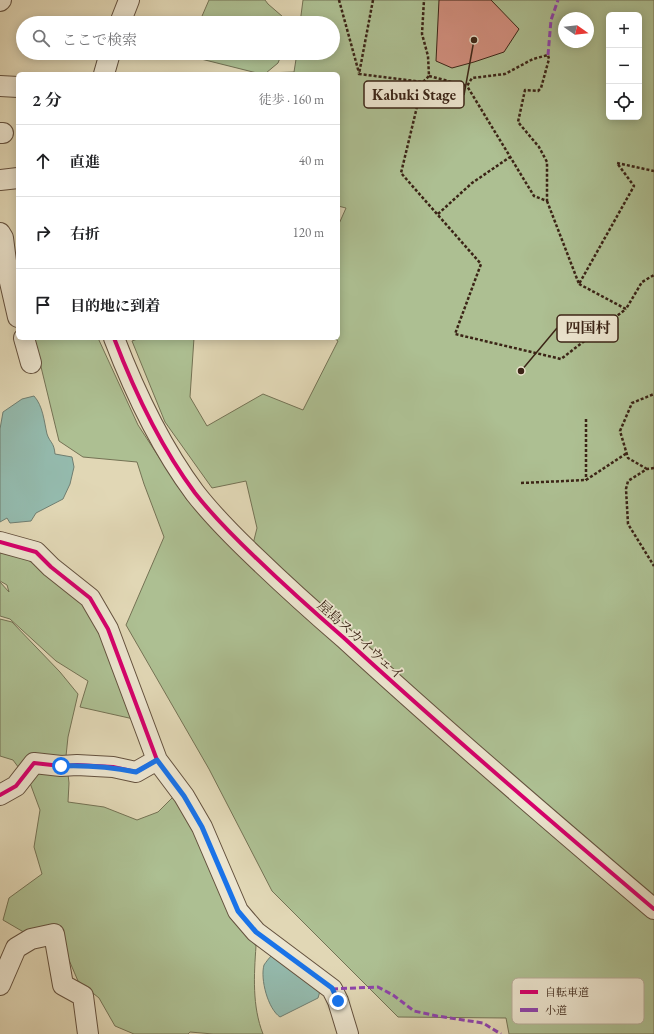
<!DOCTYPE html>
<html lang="ja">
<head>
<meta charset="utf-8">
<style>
  :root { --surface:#fff; --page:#f2f2f2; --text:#202124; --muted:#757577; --line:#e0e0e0 }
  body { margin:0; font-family:"EB Garamond","Noto Serif JP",serif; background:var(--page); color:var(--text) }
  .controls { position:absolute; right:12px; top:12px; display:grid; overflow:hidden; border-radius:6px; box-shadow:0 2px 10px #0003 }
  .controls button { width:36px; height:36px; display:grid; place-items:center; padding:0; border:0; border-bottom:1px solid var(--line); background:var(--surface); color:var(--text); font:20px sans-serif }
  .compass { position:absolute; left:558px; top:12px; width:36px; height:36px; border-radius:50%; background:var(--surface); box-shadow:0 2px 10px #0003; rotate:104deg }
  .stop { position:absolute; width:12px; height:12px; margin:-9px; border:3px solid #1a73e8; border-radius:50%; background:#fff }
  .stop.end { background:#1a73e8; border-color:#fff; box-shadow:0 1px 4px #0008 }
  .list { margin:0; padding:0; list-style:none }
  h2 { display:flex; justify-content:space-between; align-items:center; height:52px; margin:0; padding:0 16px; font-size:17px }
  h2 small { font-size:13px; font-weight:400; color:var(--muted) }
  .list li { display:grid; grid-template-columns:26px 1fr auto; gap:12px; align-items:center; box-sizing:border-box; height:72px; padding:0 16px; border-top:1px solid var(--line) }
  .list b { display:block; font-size:15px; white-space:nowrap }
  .list em { font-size:13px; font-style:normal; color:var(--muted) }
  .icon { flex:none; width:22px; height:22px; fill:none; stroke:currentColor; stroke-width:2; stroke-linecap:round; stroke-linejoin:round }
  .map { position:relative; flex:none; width:654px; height:1034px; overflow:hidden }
  .search { position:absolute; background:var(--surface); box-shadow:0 2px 10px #0003; left:16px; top:16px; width:324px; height:44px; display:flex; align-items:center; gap:10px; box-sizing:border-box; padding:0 14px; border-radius:22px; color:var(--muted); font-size:15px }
  .panel { position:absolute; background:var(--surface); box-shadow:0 2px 10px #0003; left:16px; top:72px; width:324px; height:268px; border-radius:6px }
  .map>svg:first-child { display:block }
  .green { fill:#adbf92; stroke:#747254; fill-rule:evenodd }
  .water { fill:#94baad; stroke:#707e71 }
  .building { fill:#d28f7f; stroke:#3b2416 }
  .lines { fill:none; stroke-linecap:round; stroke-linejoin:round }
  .minor-casing { stroke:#64513e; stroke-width:22 }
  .path { stroke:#3b2416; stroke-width:2.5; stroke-dasharray:3 2; stroke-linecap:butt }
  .minor { stroke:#ece5cf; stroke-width:20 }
  .quiet { stroke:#8e44ad; stroke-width:3; stroke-dasharray:6 3; stroke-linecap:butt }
  .cycleway-casing { stroke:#ece5cf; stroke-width:6 }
  .cycleway { stroke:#d6006c; stroke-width:4 }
  .route { stroke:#1a73e8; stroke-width:5 }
  .labels { text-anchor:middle; stroke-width:3.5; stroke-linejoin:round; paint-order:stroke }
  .street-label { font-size:14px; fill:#3b2416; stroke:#ece5cf }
  .key { fill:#ece5cf; stroke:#b7ab98; stroke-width:1 }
  .key-label { font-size:11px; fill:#3b2416 }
  .leader { fill:none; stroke:#3b2416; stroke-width:1.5 }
  .callout-dot { fill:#3b2416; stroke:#ece5cf; stroke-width:1.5 }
  .callout { fill:#ece5cf; stroke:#3b2416; stroke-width:1.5 }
  .callout-label { font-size:15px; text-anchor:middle; font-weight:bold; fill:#3b2416 }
</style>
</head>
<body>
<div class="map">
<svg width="654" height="1034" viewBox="0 0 654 1034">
  <rect width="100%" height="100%" fill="#e1d7b5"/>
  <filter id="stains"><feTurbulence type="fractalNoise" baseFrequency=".005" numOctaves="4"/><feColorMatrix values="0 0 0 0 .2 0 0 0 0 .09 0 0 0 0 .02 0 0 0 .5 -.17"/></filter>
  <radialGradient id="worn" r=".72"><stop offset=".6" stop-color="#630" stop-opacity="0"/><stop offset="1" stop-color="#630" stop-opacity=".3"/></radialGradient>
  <path class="green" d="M 209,0 L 265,0 L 268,4 L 290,23 L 199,23 Z
    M 303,0 L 654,0 L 654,1034 L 509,1034 L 506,1018 L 398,1017 L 272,891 L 209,769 L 126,625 L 164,537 L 144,484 L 137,462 L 83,457 L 59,441 L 34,338 L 98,338 L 138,425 L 187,500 L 249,560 L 257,528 L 246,481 L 212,488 L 165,422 L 132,341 L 140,338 L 194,338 L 190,397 L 207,426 L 263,394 L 303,410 L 338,341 L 334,338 L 338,338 L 338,226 L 346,208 L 338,206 L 338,74 L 210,74 L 257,73 L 185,55 L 186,53 L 282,53 L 278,63 L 266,73 L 294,72 L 297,53 L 333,53 L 333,23 L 300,23 ZM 609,15 L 639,15 L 639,117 L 609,117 ZM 564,18 L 588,18 L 588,42 L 564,42 Z
    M 0,550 L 10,551 L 39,566 L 85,602 L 138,720 L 80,707 L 88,681 L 56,661 L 10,619 L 0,616 L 0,582 L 9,592 L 7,585 L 0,581 Z
    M 0,619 L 12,622 L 60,672 L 78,694 L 68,737 L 66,756 L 69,783 L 68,802 L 104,807 L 137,820 L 158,812 L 174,796 L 203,842 L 232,913 L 256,946 C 254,975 252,1006 263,1034 L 213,1034 L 190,1032 L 188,1034 L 134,1034 L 115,1026 L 99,998 L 78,981 L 69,960 L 60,931 L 27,934 L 3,920 L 9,898 L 42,874 L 34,847 L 40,810 L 30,783 L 13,760 L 0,756 Z"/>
  <path class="water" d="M 34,396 C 43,406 44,421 47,434 C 50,443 54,442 55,454 L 72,457 L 74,467 L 70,484 L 63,499 L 36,513 L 31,521 L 10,523 L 7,518 L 0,522 L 0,429 L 3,412 L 22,399 Z
    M 272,955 L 320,991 L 318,998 L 280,1017 C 268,1009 260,979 264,965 C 266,962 269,958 272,955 Z"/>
  <path class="building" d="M 439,0 L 491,0 L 519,29 L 504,52 L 474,62 L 452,68 L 436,61 Z"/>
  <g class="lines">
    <g class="minor-casing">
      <path id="minor" d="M 0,1 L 1,0
        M 120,23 L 129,0
        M 104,74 L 110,53
        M 0,86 L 18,87
        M 0,133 L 3,133
        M 0,180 L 18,178
        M 0,233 L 3,238 L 7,269 L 18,317
        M 24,338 L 31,363
        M 114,338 C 135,393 160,446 195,493 C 213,516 234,537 255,557 C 284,585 314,612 344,638 C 445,731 549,820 654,909
        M 0,542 L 36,552 L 51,567 L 90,598 L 108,629 L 157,760 L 136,772 L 113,767 L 77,765 L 61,766 L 34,763 L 16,786 L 0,795
        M 157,760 L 184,796 L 202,827 L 238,911 L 256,932 L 332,989 L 338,1001 L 348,1034
        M 0,985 L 16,948 L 31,939 L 54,934 L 63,985 L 83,996 L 88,1034"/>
    </g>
    <path class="path" d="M 339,0 L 359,73
      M 373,0 L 359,74 L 423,82 L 429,76 L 428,56 L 422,34 L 424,0
      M 429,76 L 467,86 L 472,78 L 505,74 L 533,59 L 548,55 L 549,59 L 541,88 L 538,91 L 525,90 L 518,122 L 539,147 L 547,162 L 547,201 L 534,196 L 467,86
      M 423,82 L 401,173 L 481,264 L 455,334 L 561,359 L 626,309
      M 547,201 L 579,284 L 634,186 L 617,163 L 654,171
      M 438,214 L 472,183 L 510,157
      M 579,284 L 626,309 L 642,282 L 654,275
      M 586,419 L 586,480
      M 654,468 L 647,469 L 628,481 L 626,489 L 628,524 L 654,566
      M 647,469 L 628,458 L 620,431 L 632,403 L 654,394
      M 521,483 L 586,480 L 627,453"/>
    <use href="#minor" class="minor"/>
    <path class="quiet" d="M 548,55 L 551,20 L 558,0
      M 332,989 L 378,987 L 393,995 L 414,1011 L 437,1016 L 483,1023 L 501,1034"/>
    <g class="cycleway-casing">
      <path id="cycleway" d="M 114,338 C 135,393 160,446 195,493 C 213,516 234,537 255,557 C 284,585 314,612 344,638 C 445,731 549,820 654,909
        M 0,542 L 36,552 L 51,567 L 90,598 L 108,629 L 157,760 L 136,772 L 113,767 L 77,765 L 61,766 L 34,763 L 16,786 L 0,795"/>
    </g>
    <use href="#cycleway" class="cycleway"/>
  </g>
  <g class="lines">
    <path class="route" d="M 61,766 C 86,765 111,767 136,772 L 157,760 L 184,796 L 202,827 L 238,911 L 256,932 L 332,988 L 338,1001"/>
  </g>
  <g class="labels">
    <g class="street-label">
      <text transform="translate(361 640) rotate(42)" y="5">屋島スカイウェイ</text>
    </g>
  </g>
  <rect x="512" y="978" width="132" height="46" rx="6" class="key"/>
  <rect x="520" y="990" width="18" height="4" fill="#d6006c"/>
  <rect x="520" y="1008" width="18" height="4" fill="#8e44ad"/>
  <g class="key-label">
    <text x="545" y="996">自転車道</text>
    <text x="545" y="1014">小道</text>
  </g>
  <path class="leader" d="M474 40L464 95M521 371L557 328"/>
  <g class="callout-dot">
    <circle cx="474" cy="40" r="4"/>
    <circle cx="521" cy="371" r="4"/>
  </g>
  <g class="callout">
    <rect x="364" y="81" width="100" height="27" rx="4"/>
    <rect x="557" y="315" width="61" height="27" rx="4"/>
  </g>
  <g class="callout-label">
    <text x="414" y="100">Kabuki Stage</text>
    <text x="588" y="333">四国村</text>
  </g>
  <rect width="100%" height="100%" filter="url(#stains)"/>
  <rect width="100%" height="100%" fill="url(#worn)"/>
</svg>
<div class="controls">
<button>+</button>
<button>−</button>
<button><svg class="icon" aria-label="locate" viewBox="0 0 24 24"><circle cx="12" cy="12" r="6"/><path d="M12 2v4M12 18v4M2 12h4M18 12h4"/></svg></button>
</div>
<svg class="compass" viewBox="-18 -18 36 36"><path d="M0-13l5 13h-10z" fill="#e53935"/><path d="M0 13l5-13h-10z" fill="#757577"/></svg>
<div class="stop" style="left:61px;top:766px"></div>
<div class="stop end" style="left:338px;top:1001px"></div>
<div class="search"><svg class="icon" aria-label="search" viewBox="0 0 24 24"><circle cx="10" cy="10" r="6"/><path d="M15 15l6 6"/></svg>ここで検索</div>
<section class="panel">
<h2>2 分<small>徒歩 · 160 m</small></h2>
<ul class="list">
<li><svg class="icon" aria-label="ahead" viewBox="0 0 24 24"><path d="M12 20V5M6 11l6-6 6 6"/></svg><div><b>直進</b></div><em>40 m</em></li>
<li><svg class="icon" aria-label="right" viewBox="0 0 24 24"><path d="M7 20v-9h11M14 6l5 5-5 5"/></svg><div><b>右折</b></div><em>120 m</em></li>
<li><svg class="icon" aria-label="arrive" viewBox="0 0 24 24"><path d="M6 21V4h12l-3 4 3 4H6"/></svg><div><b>目的地に到着</b></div></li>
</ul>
</section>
</div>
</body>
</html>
